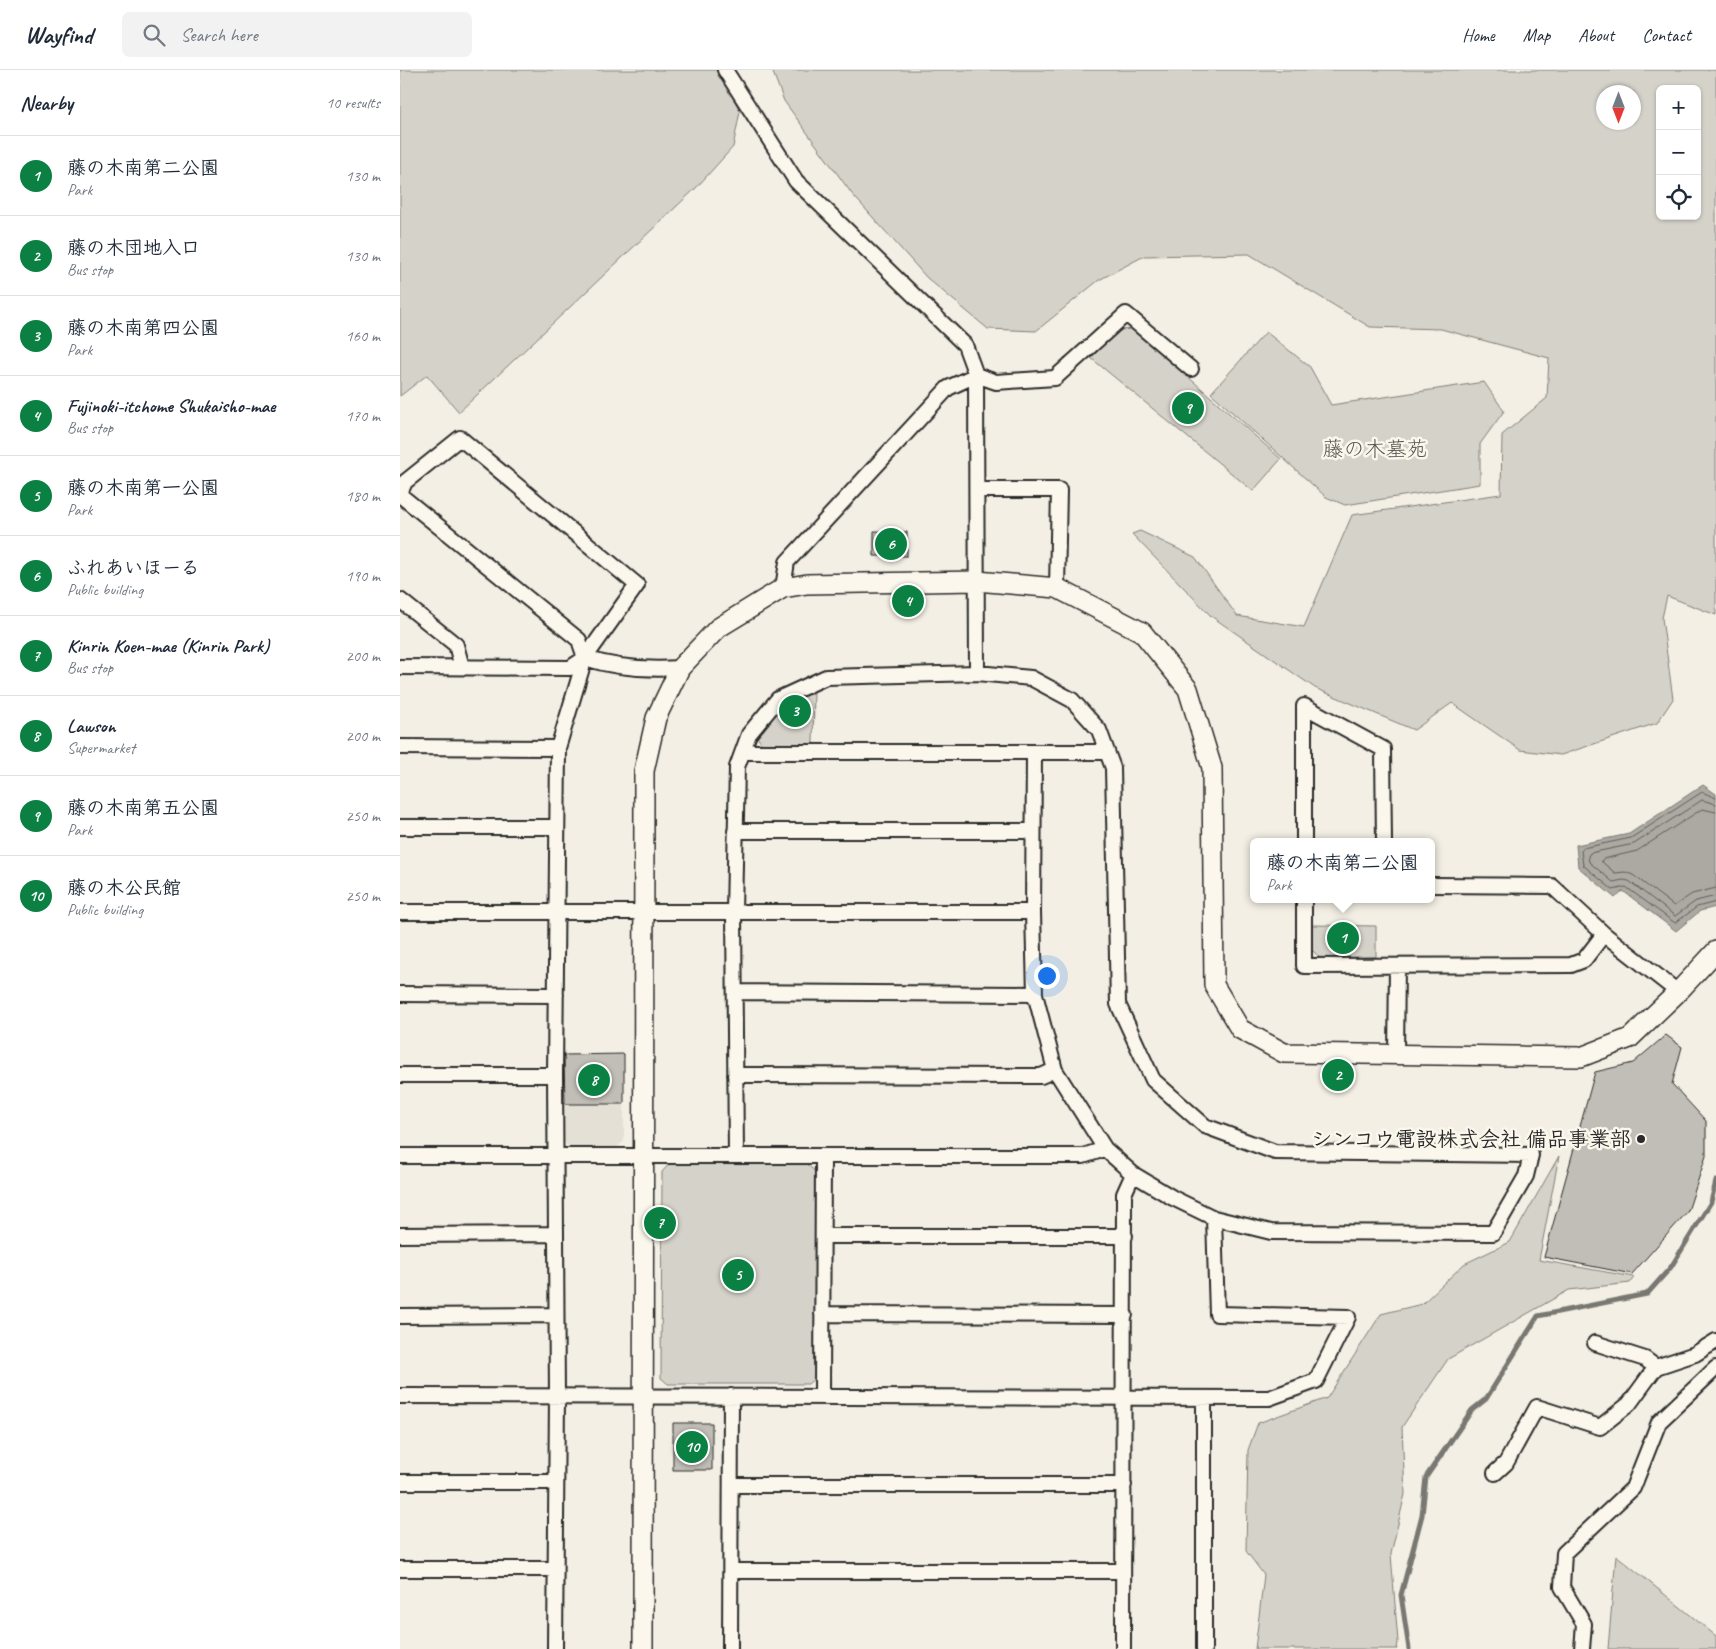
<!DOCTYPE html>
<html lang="en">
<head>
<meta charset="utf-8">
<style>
  :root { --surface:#fff; --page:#f2f2f3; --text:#1f2937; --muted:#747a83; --line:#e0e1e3; --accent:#0b8043 }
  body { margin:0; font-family:Caveat,"Klee One",sans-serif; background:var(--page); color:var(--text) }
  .controls { position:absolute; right:15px; top:15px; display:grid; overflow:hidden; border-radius:8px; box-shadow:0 1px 4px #0004 }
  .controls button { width:45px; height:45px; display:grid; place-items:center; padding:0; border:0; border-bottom:1px solid var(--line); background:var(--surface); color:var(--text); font:25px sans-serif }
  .compass { position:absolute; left:1196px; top:15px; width:45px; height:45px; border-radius:50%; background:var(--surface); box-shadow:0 1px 4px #0004; rotate:180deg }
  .you { position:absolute; left:646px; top:905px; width:18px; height:18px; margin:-12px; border:4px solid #fff; border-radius:50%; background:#1a73e8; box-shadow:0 0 0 8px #1a73e833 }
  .badge { display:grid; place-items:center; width:32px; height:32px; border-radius:50%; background:var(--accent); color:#fff; font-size:16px; font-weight:700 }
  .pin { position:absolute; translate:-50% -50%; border:2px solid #fff; box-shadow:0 1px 5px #0006 }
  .popup { position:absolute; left:850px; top:768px; width:185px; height:65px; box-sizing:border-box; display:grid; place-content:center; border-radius:8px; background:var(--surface); filter:drop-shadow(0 1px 4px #0005); font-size:16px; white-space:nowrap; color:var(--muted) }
  .popup b { font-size:19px; color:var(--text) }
  .popup::after { content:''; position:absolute; left:50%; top:100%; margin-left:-10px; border:10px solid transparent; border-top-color:var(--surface) }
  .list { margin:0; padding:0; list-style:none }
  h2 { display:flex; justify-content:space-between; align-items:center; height:65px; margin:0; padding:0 20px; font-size:21px }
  h2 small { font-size:16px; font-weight:400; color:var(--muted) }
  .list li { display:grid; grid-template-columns:32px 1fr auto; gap:15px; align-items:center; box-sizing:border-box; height:80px; padding:0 20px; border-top:1px solid var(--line) }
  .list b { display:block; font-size:19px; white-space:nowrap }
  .list p { margin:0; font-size:16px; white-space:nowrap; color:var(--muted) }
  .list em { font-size:16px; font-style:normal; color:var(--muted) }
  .icon { flex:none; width:28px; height:28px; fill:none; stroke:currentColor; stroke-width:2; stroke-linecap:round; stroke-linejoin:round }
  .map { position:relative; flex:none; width:1316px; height:1579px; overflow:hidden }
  header { display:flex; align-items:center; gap:30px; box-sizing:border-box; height:70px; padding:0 25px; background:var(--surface); border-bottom:1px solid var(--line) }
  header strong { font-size:24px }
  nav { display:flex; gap:28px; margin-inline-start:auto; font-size:18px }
  .search { width:350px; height:45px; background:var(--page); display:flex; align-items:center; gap:12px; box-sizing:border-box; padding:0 18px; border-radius:8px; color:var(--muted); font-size:19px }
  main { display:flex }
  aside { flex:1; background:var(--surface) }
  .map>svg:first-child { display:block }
  .built { fill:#e4e0d6 }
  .green { fill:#d5d2c9; stroke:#807e7a; fill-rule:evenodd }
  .water { fill:#aca9a2; stroke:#787772 }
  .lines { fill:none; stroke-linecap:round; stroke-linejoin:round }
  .shore { stroke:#5f5d5b; stroke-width:1 }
  .stream { stroke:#787772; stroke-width:5 }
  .building { fill:#c0beb6; stroke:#2b2b2b }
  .street-casing { stroke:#2b2b2b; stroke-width:18 }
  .secondary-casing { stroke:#2b2b2b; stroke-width:22 }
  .street { stroke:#fbf7ec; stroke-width:14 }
  .secondary { stroke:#fbf7ec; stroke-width:19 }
  .poi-dot { fill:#2b2b2b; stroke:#fbf7ec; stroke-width:2 }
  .labels { text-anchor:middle; stroke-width:5; stroke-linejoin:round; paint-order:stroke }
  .park-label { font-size:21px; fill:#565552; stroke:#fbf7ec }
  .poi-label { font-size:21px; font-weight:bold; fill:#2b2b2b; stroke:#fbf7ec; text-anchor:end }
</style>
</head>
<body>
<header>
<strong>Wayfind</strong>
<div class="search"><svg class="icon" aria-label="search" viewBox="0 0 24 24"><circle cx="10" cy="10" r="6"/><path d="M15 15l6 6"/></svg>Search here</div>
<nav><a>Home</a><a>Map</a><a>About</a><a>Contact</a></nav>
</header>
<main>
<aside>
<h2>Nearby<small>10 results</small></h2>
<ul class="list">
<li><span class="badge">1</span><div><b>藤の木南第二公園</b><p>Park</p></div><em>130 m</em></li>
<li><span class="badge">2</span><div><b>藤の木団地入口</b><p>Bus stop</p></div><em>130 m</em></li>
<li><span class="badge">3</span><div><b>藤の木南第四公園</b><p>Park</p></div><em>160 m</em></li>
<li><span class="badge">4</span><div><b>Fujinoki-itchome Shukaisho-mae</b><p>Bus stop</p></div><em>170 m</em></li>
<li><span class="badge">5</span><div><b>藤の木南第一公園</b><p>Park</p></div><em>180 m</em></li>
<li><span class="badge">6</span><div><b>ふれあいほーる</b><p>Public building</p></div><em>190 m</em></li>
<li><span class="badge">7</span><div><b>Kinrin Koen-mae (Kinrin Park)</b><p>Bus stop</p></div><em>200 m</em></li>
<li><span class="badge">8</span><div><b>Lawson</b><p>Supermarket</p></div><em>200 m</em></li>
<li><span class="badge">9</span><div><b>藤の木南第五公園</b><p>Park</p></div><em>250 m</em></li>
<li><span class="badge">10</span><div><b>藤の木公民館</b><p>Public building</p></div><em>250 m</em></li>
</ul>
</aside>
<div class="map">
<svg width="1316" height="1579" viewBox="0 0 1316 1579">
  <rect width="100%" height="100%" fill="#f3efe4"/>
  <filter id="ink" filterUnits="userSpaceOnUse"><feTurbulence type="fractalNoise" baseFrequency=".02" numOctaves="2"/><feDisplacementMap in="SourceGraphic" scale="10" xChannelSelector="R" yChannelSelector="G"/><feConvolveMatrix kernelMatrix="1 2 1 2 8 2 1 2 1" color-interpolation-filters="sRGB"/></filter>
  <g filter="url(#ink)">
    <path class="built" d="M 224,984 L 224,1071 L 215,1079 L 171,1079 L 162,1070 L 164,985 Z"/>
    <path class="green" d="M 0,0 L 319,0 L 340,41 L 333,77 L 296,118 L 59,342 L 27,305 L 0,326 Z
      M 372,0 L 1316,0 L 1316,545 L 1267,526 L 1262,548 L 1273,629 L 1257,653 L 1161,685 L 1120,680 L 1052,633 L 1014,660 L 915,618 L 811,546 L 732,464 L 740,461 L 795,487 L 837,546 L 904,557 L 952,445 L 1101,424 L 1102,365 L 1147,328 L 1149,288 L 1041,259 L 970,257 L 849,184 L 744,186 L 699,210 L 636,261 L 588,259 L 527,208 L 452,124 L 384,31 ZM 1260,19 L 1297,19 L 1297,146 L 1260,146 ZM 1204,22 L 1234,22 L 1234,52 L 1204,52 Z
      M 734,259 L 881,389 L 853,421 L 691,288 L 719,260 Z
      M 866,262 L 910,297 L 931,335 L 1084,312 L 1104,341 L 1080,374 L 1080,414 L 945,435 L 926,427 L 811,323 Z
      M 414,618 L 413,676 L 362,675 L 356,665 C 372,642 390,631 414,618 Z
      M 911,855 L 976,856 L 976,887 L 920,888 L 911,879 Z
      M 1159,1086 L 1139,1190 L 1234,1207 L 1230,1213 L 1169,1220 L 1048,1289 L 1002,1357 L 1005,1424 L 991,1484 L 998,1572 L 997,1579 L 855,1579 L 864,1505 L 846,1481 L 848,1380 L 858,1353 L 927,1328 L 981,1244 L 1022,1234 L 1064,1194 L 1110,1172 Z
      M 270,1093 L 405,1093 L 416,1102 L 415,1308 L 408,1314 L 268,1314 L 261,1308 L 262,1102 Z
      M 1216,1485 L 1316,1566 L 1316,1579 L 1208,1579 Z"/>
    <path class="water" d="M 1303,715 L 1316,724 L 1316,837 L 1300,841 L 1276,861 L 1223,821 L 1215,828 L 1178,797 L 1176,775 L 1229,764 Z"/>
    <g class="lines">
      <path class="shore" d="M 1316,728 L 1302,722 L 1231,768 L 1183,778 L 1181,781 L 1183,795 L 1213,820 L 1226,817 L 1275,853 L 1297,837 L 1316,832
        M 1316,734 L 1302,730 L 1234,774 L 1190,783 L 1188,786 L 1189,792 L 1213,812 L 1223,810 L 1229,811 L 1275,846 L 1296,831 L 1316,826
        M 1316,742 L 1302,739 L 1237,781 L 1203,789 L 1201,791 L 1215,803 L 1225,802 L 1233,805 L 1274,836 L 1292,824 L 1316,818"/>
      <path class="stream" d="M 1009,1579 L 1001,1525 L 1022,1445 L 1026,1407 L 1072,1340 L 1086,1329 L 1138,1246 L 1247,1224 L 1271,1197 L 1311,1132 L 1316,1111"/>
    </g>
    <path class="building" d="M 474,461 L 507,462 L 507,486 L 474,486 Z
      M 1266,965 L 1282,977 L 1272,1014 L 1306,1051 L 1306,1086 L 1288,1141 L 1232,1204 L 1144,1187 L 1195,1002 L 1233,993 Z
      M 224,984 L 224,1034 L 165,1034 L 164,985 Z
      M 273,1353 L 312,1353 L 312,1400 L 273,1400 Z"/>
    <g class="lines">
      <g class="street-casing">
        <path id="street" d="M 325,0 L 396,111 L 565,275 L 576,305 L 577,603
          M 578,420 L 659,420 L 657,518
          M 0,423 L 5,412 L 60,368 L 237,515 L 185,588 L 158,678 L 155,1005 L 157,1326 L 155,1579
          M 0,425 L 179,570 L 185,588
          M 383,518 L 387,492 L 548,318 L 576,305 L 596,312 L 655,308 L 726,244 L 791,299
          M 0,530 L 56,575 L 62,597
          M 0,597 L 170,598 L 185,588 C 215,598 248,600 280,598
          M 0,677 L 158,678
          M 343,682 L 706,682
          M 0,757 L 157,757
          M 335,761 L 633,761
          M 904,772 L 904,636 L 983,679 L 984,772
          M 1032,815 L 1152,816 L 1204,864 L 1278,922
          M 904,829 L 904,896 L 1171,895 L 1184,890 L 1204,864
          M 0,842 L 633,842
          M 335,922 L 635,924
          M 0,924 L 156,925
          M 996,985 L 997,896
          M 0,1005 L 155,1005
          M 335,1005 L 641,1006 L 655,1000
          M 336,1085 L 334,842 L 337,697 L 349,664 L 378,629 L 426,607 L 577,603 L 631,608 L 672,630 L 699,660 L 713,698 L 718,934 L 753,1010 L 805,1056 L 875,1082 L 1131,1085 L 1126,1106 L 1093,1163 L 871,1162 L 814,1148 L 773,1128 L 733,1104 L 705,1079 L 655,1000 L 635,924 L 633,842 L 634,683
          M 0,1086 L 683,1086 L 705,1079
          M 0,1165 L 156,1164
          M 424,1166 L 725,1166
          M 422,1244 L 725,1245
          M 0,1246 L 155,1245
          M 1195,1273 L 1245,1289 L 1256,1297
          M 0,1326 L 869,1328 L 916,1311 L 948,1247 L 817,1244 L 814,1148
          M 422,1327 L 423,1087
          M 1095,1403 L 1106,1393 L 1137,1337 L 1200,1357 L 1229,1334 L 1256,1297 L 1295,1284 L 1316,1271
          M 0,1412 L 156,1412
          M 331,1415 L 724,1415
          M 0,1499 L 154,1499
          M 331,1501 L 722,1501
          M 330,1579 L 331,1326
          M 723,1579 L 724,1124 L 733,1104
          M 804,1579 L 804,1328
          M 1182,1579 L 1184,1554 L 1162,1517 L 1164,1483 L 1233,1418 L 1259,1352 L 1316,1298"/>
      </g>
      <g class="secondary-casing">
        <path id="secondary" d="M 243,1579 L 244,701 L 256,648 L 280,598 L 318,558 L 383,518 L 407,514 L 577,511 L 657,518 L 742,562 L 788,619 L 812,698 L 814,915 L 840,959 L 884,983 L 1181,987 L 1230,968 L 1278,922 L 1316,881"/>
      </g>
      <use href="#street" class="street"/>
      <use href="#secondary" class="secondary"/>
    </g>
  </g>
  <circle class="poi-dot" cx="1241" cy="1069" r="5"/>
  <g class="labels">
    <g class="park-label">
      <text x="975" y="386">藤の木墓苑</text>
    </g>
    <g class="poi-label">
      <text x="1231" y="1076">シンコウ電設株式会社 備品事業部</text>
    </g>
  </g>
</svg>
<div class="controls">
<button>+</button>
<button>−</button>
<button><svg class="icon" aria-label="locate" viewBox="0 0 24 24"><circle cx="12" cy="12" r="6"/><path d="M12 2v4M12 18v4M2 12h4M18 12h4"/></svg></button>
</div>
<svg class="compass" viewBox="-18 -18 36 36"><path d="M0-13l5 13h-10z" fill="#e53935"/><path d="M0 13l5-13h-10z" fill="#747a83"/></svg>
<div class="you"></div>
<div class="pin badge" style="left:943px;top:868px">1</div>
<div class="popup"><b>藤の木南第二公園</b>Park</div>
<div class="pin badge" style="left:938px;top:1005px">2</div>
<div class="pin badge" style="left:395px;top:641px">3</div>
<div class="pin badge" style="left:508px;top:531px">4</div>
<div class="pin badge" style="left:338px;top:1205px">5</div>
<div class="pin badge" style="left:491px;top:474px">6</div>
<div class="pin badge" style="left:260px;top:1153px">7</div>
<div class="pin badge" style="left:194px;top:1010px">8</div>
<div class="pin badge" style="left:788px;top:338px">9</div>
<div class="pin badge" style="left:292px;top:1377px">10</div>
</div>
</main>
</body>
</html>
